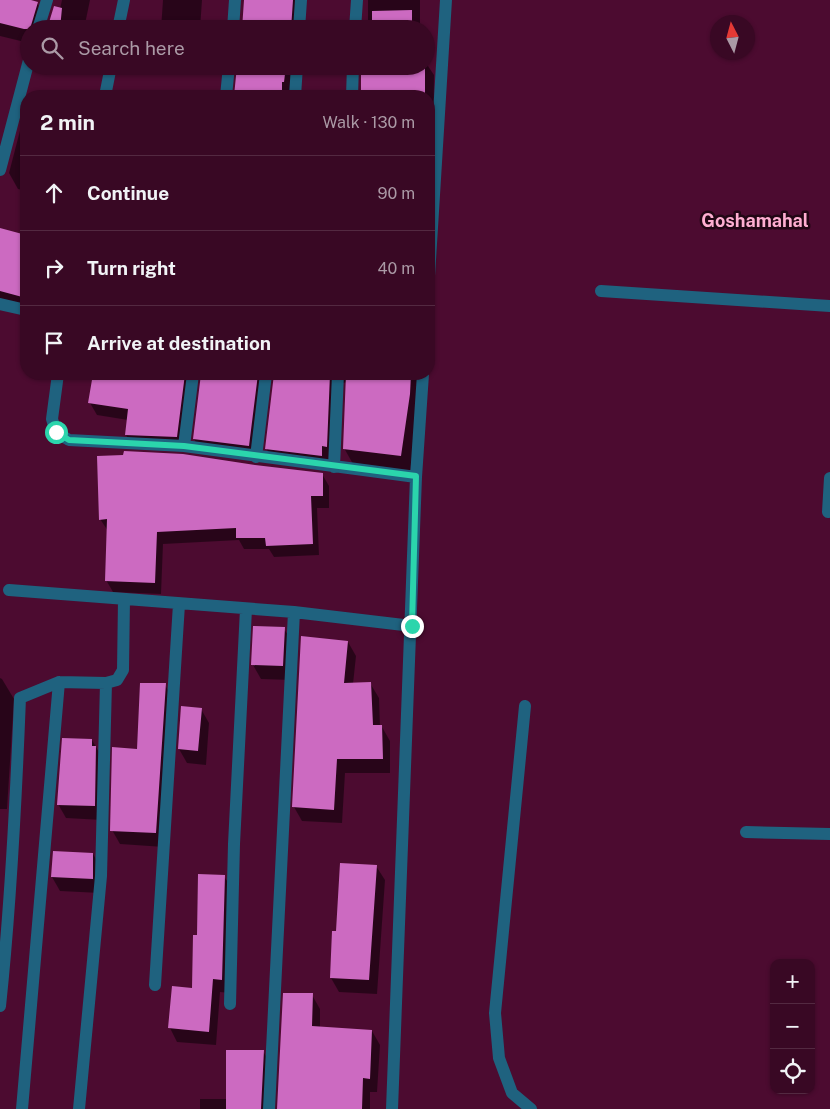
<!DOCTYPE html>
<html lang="en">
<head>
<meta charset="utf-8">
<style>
  :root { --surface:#390824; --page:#40112c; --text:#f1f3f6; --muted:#ab9aa6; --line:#532941 }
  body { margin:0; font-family:"Public Sans",sans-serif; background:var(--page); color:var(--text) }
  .controls { position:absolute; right:15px; bottom:15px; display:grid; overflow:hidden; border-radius:10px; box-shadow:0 1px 4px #0004 }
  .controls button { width:45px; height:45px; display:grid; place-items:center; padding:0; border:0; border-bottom:1px solid var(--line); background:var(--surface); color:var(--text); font:25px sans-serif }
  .compass { position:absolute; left:710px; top:15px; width:45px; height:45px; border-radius:50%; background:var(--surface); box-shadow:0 1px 4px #0004; rotate:354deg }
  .stop { position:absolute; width:15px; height:15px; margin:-11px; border:4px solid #2bd5ac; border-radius:50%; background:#fff }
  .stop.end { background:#2bd5ac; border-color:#fff; box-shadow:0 1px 5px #0008 }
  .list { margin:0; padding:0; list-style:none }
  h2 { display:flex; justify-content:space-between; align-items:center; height:65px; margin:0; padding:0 20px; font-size:21px }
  h2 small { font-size:16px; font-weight:400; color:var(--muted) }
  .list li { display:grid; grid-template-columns:32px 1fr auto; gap:15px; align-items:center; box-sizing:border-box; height:75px; padding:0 20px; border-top:1px solid var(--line) }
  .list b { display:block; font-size:19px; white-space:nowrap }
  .list em { font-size:16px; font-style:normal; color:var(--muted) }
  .icon { flex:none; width:28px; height:28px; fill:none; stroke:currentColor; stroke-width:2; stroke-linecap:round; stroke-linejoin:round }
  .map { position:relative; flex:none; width:830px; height:1109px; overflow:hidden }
  .search { position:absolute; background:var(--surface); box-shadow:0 1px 4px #0004; left:20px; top:20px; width:415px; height:55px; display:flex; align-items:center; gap:12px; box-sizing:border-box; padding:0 18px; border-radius:28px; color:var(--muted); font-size:19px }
  .panel { position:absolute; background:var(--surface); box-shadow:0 1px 4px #0004; left:20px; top:90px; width:415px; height:290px; border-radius:20px }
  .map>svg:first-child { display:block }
  .shadow { fill:#0007 }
  .building { fill:#cc6ac1 }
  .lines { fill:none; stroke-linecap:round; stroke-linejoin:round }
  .minor { stroke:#1f627f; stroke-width:12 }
  .route { stroke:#2bd5ac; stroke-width:6 }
  .labels { text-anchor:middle; stroke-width:5; stroke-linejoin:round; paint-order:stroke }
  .district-label { font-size:18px; font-weight:bold; fill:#feaed1; stroke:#220715 }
</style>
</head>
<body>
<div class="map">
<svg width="830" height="1109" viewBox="0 0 830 1109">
  <rect width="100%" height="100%" fill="#4c0b30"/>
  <path class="shadow" d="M 0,0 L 26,0 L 37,3 L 46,19 L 43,29 L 29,29 L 29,43 L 0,36 Z
    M 62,0 L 90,0 L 84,29 L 48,29 L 60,9 Z
    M 163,0 L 202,0 L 200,29 L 161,29 Z
    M 245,0 L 302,0 L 300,29 L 244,29 Z
    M 368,0 L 420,0 L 420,29 L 364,29 L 368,23 Z
    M 309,21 L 347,22 L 350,29 L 308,29 Z
    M 426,63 L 434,75 L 433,181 L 429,235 L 429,96 L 362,96 L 362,71 L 296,68 L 293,96 L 235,96 L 238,71 L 169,69 L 167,66 L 426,66 Z
    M 22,123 L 26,124 L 26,191 L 18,189 L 9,173 Z
    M 0,230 L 26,236 L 26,309 L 0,303 Z
    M 94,374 L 269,374 L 272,378 L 266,381 L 256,458 L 201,451 L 194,439 L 202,377 L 193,381 L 183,449 L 133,447 L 126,435 L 128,420 L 97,415 L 90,403 Z
    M 273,374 L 420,374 L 418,411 L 410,472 L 353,464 L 344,448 L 347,382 L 343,383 L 335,462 L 276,464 L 266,448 L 275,377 Z
    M 254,466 L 322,474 L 329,486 L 329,508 L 317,508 L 319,555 L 274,557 L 269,549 L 244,549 L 239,540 L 163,544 L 161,594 L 113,592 L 106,580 L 108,531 L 100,519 Z
    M 284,629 L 293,643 L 291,680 L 261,679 L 253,665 Z
    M 348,642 L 356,656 L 353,684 L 370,683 L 379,698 L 380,727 L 382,727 L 390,741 L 390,773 L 345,773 L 342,823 L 302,821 L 294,807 Z
    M 0,678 L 2,679 L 14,699 L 7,809 L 0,809 Z
    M 165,685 L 173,699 L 164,847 L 120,844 L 112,830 L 138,751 Z
    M 201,709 L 209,723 L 206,765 L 187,763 L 179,749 Z
    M 92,740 L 104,761 L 102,820 L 66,818 L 58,804 Z
    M 93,854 L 101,868 L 100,893 L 60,891 L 52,877 Z
    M 376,866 L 385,880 L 377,994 L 339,992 L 331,978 L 337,932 Z
    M 224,876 L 232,889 L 230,993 L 220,992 L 216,1045 L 177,1042 L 170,1028 L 173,987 L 193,989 L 198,936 Z
    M 312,995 L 320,1009 L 320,1028 L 372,1031 L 380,1045 L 377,1092 L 370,1092 L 370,1109 L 278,1109 Z
    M 263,1051 L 271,1065 L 269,1109 L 200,1109 L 200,1099 L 227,1099 Z"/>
  <path class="building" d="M 0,0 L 31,0 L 38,2 L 30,29 L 24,29 L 0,23 Z
    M 244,0 L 293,0 L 291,29 L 242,29 Z
    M 54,6 L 62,8 L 60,29 L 47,29 Z
    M 412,10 L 412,29 L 363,29 L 364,22 L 372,22 L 372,11 Z
    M 237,66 L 286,66 L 284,82 L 282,82 L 282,96 L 234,96 Z
    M 361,66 L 425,66 L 425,96 L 361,96 Z
    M 0,228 L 26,235 L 26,298 L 0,291 Z
    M 93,374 L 185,374 L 177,437 L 125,435 L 128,409 L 88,403 Z
    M 201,374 L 258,374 L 249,446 L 193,439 Z
    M 274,374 L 330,374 L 327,447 L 322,446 L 322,456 L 265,449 Z
    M 346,374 L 411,374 L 410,394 L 401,456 L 343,449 Z
    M 124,451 L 183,454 L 255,465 L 323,473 L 323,496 L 311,496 L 313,544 L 266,546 L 265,538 L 236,538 L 236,528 L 157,532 L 155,583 L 105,581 L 107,519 L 99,520 L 97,456 L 123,455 Z
    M 253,626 L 285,627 L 283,666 L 251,665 Z
    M 301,636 L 348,641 L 344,683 L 371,682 L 373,725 L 382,725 L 383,759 L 337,759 L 334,810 L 292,807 Z
    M 140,683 L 166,683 L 156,833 L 110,831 L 112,747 L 137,749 Z
    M 181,706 L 202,708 L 198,751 L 178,749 Z
    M 62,738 L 92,739 L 92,746 L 96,746 L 95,806 L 57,805 Z
    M 53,851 L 93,853 L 93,879 L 51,877 Z
    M 340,863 L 377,865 L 369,980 L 330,978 L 332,931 L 336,931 Z
    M 198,874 L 225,875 L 222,980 L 213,979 L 209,1032 L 168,1028 L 172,986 L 192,988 L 193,935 L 197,935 Z
    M 283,993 L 313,993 L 312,1026 L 372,1030 L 370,1079 L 363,1078 L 362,1109 L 277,1109 Z
    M 226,1050 L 264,1050 L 261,1109 L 226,1109 Z"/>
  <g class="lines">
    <path class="minor" d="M 38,29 L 47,0
      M 118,29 L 124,0
      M 233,29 L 235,0
      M 299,29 L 301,0
      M 355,29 L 357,0
      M 105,96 L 111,66
      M 226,96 L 229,66
      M 295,96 L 297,66
      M 352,96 L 353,66
      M 0,170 L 29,60
      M 429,276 L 446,0
      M 601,291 L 830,306
      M 0,304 L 26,310
      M 58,374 L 52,419 L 56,432 L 69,440 L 184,446 L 416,477
      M 184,446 L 193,374
      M 256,457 L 266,374
      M 334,467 L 338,374
      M 828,512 L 830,478
      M 9,590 L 294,612 L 412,626
      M 525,706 L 495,1013 L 499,1058 L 512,1093 L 531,1109
      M 746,832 L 830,834
      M 155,985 L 179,604
      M 230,1004 L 234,844 L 246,609
      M 0,1006 C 11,903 16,801 20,698 L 59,682 L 106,683 L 117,680 L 123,670 L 124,599
      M 22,1109 L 59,682
      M 79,1109 L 101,876 L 106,683
      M 269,1109 L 294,612
      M 392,1109 L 416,477 L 423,374"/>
  </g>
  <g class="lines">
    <path class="route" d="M 56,432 L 69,440 L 184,446 L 416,476 L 412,626"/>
  </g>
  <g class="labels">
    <g class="district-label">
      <text x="755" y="227">Goshamahal</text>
    </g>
  </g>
</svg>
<div class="controls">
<button>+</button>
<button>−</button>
<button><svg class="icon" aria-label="locate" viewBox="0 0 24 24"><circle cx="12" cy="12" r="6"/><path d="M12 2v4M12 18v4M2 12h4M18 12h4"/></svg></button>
</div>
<svg class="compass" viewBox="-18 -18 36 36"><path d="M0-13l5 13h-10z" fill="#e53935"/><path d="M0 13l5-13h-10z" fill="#ab9aa6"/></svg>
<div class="stop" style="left:56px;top:432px"></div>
<div class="stop end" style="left:412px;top:626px"></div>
<div class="search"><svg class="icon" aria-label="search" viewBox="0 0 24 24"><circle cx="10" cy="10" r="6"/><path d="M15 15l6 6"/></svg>Search here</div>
<section class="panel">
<h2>2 min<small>Walk · 130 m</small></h2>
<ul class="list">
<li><svg class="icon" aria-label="ahead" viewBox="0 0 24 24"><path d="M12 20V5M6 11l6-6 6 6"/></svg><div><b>Continue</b></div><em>90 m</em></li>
<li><svg class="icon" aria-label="right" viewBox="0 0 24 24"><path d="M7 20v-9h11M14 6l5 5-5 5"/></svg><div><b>Turn right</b></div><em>40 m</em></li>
<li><svg class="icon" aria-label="arrive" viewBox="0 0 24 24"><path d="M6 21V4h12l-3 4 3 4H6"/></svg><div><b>Arrive at destination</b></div></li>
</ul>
</section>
</div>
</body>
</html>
